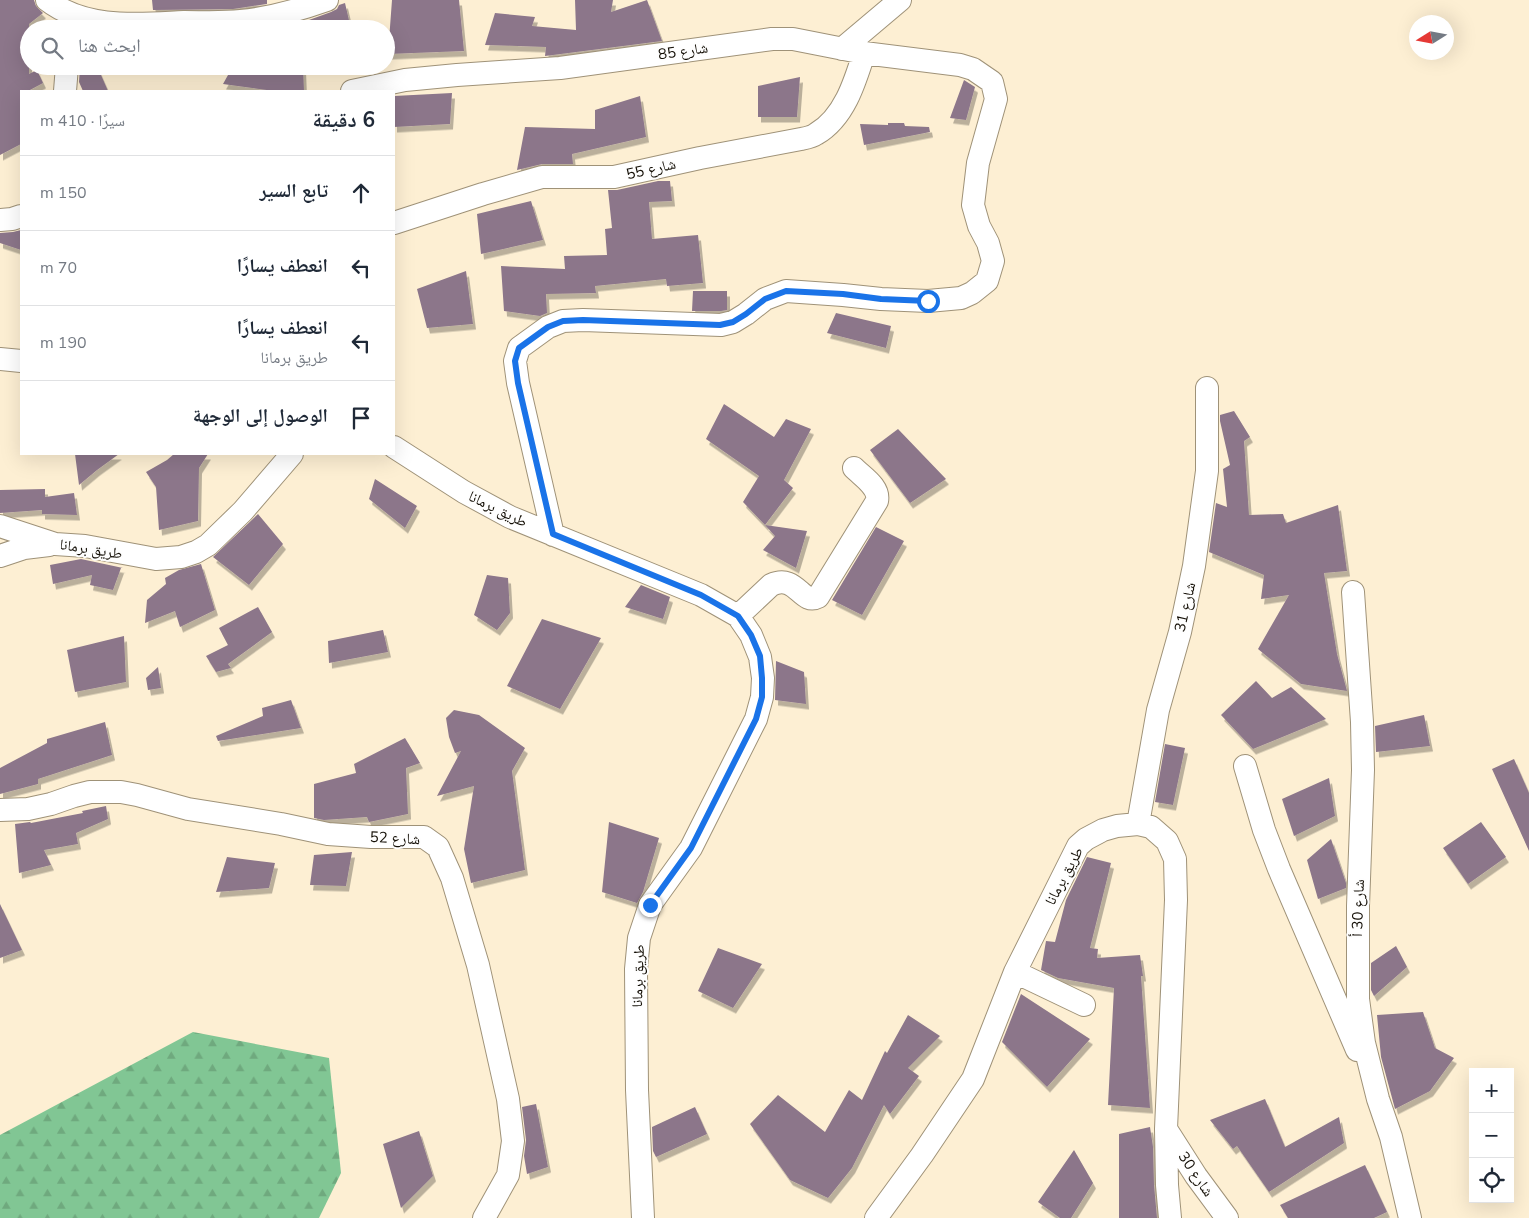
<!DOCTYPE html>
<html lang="ar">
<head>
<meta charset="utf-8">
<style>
  :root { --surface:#fff; --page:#f6f6f7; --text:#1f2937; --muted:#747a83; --line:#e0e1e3 }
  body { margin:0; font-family:"Nunito Sans","Noto Naskh Arabic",sans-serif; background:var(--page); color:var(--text); direction:rtl }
  .controls { position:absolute; right:15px; bottom:15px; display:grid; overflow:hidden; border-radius:0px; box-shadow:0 5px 20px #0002 }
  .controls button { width:45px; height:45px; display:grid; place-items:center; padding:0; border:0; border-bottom:1px solid var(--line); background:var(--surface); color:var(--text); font:25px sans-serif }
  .compass { position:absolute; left:1409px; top:15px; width:45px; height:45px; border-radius:50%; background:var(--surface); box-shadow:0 5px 20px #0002; rotate:259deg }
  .stop { position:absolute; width:15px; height:15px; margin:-11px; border:4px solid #1a73e8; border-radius:50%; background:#fff }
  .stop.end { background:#1a73e8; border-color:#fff; box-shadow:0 1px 5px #0008 }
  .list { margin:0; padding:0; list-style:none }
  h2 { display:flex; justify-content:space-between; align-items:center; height:65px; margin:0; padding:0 20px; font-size:21px }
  h2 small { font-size:16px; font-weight:400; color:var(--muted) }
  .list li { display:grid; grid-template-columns:32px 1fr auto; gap:15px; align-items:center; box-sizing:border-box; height:75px; padding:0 20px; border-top:1px solid var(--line) }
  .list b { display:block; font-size:19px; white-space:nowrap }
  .list p { margin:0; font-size:16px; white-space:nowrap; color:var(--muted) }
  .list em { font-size:16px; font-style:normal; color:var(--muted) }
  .icon { flex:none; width:28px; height:28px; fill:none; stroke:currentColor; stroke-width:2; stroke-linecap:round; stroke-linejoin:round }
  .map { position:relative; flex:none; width:1529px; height:1218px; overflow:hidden; direction:ltr }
  .search { position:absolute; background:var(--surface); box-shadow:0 5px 20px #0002; left:20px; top:20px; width:375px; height:55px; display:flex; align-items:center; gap:12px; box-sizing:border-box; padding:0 18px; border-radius:28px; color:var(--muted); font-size:19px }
  .panel { position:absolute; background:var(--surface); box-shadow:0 5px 20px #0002; left:20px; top:90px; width:375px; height:365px; border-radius:0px; direction:rtl }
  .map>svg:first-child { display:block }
  .forest { fill:url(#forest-firs) }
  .building { fill:#8c768a; filter:url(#shadow) }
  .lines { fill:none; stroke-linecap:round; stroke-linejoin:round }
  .minor-casing { stroke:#9f9278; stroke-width:24 }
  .minor { stroke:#fff; stroke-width:22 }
  .route { stroke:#1a73e8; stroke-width:6 }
  .labels { text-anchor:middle; stroke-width:4; stroke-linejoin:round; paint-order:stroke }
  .street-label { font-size:15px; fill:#130e05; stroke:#fefefe }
</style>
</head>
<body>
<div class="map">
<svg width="1529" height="1218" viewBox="0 0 1529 1218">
  <defs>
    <pattern id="forest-firs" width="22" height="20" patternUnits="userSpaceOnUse" patternTransform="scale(1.25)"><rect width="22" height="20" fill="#81c694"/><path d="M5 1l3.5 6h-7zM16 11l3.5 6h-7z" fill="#6fa97e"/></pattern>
    <filter id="shadow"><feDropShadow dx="3" dy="5.5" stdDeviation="0" flood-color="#0004"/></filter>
  </defs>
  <rect width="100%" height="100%" fill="#fdefd3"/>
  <path class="forest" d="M 193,1032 L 329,1058 L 341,1173 L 319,1218 L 0,1218 L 0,1135 Z"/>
  <path class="building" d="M 0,0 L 34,0 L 36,6 L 43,13 L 29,24 L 29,74 L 37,70 L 43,83 L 28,91 L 21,91 L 21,144 L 0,155 Z
    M 152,0 L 267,0 L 267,4 L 233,9 L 153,10 Z
    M 392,0 L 459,0 L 464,51 L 388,54 Z
    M 575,0 L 613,0 L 611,12 L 647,0 L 662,41 L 545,56 L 546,47 L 485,45 L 495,13 L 535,17 L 532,26 L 576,30 Z
    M 345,3 L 351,29 L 310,29 L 309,20 L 331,12 L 337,9 L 339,5 Z
    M 80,66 L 97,66 L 108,91 L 83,91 L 79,82 Z
    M 233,66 L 303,66 L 304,91 L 274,91 L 223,84 Z
    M 800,77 L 797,117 L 758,117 L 758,86 Z
    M 964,80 L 975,87 L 966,120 L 950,118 Z
    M 452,93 L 450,124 L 394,127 L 394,96 Z
    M 640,96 L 646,137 L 572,154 L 573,164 L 542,164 L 517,170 L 525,127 L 595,129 L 595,110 Z
    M 888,123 L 904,123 L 905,126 L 929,127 L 930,132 L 864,145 L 860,124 L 888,125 Z
    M 658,181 L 670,181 L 672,201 L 649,202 L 652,239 L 698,235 L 703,283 L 667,286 L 666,279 L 595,286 L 596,293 L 546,294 L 547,313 L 540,316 L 504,311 L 501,266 L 565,269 L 564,256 L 607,255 L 605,229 L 612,228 L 608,190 L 617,190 Z
    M 531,201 L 543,240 L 481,254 L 477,214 Z
    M 21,230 L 21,250 L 0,243 L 0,233 L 13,232 Z
    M 466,271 L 473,324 L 427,328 L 417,289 Z
    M 693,291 L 727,291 L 727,310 L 721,311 L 692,311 Z
    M 836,313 L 891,326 L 886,348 L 827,333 Z
    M 724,404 L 774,437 L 786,419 L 811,429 L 784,480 L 793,488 L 765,525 L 743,502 L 759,476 L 706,439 Z
    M 1234,411 L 1250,437 L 1244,441 L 1249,515 L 1283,514 L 1286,523 L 1338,505 L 1347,571 L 1324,573 L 1337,654 L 1347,691 L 1301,684 L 1258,649 L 1289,595 L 1261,599 L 1264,575 L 1209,552 L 1216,503 L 1227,507 L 1223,469 L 1230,465 L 1220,421 L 1220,415 Z
    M 898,429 L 946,479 L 910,503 L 870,450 Z
    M 75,454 L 119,454 L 97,470 L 79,485 Z
    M 174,454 L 208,454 L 199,468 L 198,521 L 159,530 L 156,487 L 146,472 L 167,460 Z
    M 375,479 L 417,506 L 405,528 L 369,499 Z
    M 45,489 L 45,497 L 74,493 L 77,515 L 42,514 L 42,510 L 0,513 L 0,490 Z
    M 258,514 L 283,544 L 249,585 L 213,557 Z
    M 765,525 L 807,531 L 796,568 L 763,550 L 775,536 Z
    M 876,527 L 904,541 L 862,615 L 832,600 Z
    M 81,559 L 123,568 L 121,568 L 113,590 L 90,585 L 92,575 L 53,584 L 50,565 Z
    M 201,564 L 215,610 L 180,627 L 175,611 L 145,623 L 147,600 L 166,584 L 165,578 L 179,570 Z
    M 487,575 L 508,578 L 510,613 L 497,630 L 474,615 Z
    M 641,585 L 670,597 L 663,619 L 625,607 Z
    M 258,607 L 272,632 L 228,664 L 231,668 L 216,672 L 206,656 L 228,645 L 219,628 Z
    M 542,619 L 601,638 L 560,709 L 507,686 Z
    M 383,630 L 388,652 L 329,663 L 328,641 Z
    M 124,636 L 126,682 L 75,692 L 67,650 Z
    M 776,661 L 804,672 L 806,704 L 775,700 Z
    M 158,667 L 161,688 L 148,690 L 146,678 Z
    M 1256,681 L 1272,698 L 1291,687 L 1326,719 L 1253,749 L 1221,715 Z
    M 291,700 L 301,728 L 218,741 L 216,736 L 263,716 L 262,708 Z
    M 454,710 L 479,715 L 525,748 L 512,771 L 525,870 L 471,883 L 464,849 L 474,786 L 437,796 L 461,751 L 455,753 L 449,737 L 446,718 Z
    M 1424,715 L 1430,746 L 1376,752 L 1375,726 Z
    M 105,722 L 112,755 L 38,779 L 38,784 L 0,794 L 0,768 L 47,743 L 47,739 Z
    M 405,738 L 420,763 L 406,768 L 408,814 L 369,822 L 367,817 L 324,820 L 314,818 L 314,784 L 356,773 L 354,764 Z
    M 1165,744 L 1185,748 L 1173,805 L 1155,802 Z
    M 1514,759 L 1529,793 L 1529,851 L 1492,769 Z
    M 1329,778 L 1335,816 L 1294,836 L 1282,799 Z
    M 106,806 L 108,819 L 76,833 L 78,844 L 44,850 L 51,865 L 19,873 L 15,824 L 30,822 L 31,823 L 83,813 L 82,811 Z
    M 609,822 L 659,838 L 643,892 L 637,903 L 602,892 Z
    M 1481,822 L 1506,857 L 1468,884 L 1443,848 Z
    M 1331,839 L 1346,883 L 1346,888 L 1318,899 L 1307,860 Z
    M 352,852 L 346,886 L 310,885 L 314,855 Z
    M 227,857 L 275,863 L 269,888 L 216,892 Z
    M 1087,857 L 1111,863 L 1090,948 L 1098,949 L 1097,958 L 1140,955 L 1143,976 L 1141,976 L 1150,1108 L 1108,1105 L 1114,988 L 1058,978 L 1041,970 L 1046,941 L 1055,942 L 1066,900 Z
    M 0,904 L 22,950 L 0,958 Z
    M 1396,946 L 1407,967 L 1374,996 L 1371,990 L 1371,963 Z
    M 718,948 L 762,964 L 733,1008 L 698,991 Z
    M 1021,994 L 1090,1039 L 1047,1087 L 1002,1042 Z
    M 1423,1012 L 1435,1048 L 1454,1058 L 1430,1091 L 1395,1109 L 1381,1057 L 1377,1015 Z
    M 908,1015 L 940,1036 L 908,1068 L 919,1076 L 890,1114 L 884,1105 L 852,1168 L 828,1198 L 790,1180 L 750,1124 L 778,1095 L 825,1132 L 849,1090 L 862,1100 L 885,1051 L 887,1053 Z
    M 1265,1099 L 1285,1147 L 1339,1117 L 1344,1143 L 1269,1192 L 1237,1146 L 1233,1149 L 1210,1120 Z
    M 536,1104 L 548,1167 L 527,1174 L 524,1156 L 526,1140 L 522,1107 Z
    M 695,1107 L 707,1134 L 656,1157 L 653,1151 L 652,1127 Z
    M 1150,1127 L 1153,1147 L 1154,1185 L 1157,1218 L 1119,1218 L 1119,1134 Z
    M 419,1131 L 433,1176 L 401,1208 L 383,1144 Z
    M 1074,1150 L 1093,1183 L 1071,1218 L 1060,1218 L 1038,1202 Z
    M 1365,1165 L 1387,1212 L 1374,1218 L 1288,1218 L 1280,1205 Z"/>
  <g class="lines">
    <g class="minor-casing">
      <path id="minor" d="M 47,0 C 86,30 138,24 184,22 C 203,22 222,23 241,21 C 271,18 299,10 327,0
        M 842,49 L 900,0
        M 65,91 L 67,66
        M 352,91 L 405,80 L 457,75 L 560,68 L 772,39 L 793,39 L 864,53 L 960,65 L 973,69 L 992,82 L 996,99 L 978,163 L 973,205 L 979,226 L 988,243 L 993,261 L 987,281 L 972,293 L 961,298 L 928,301 L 881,299 L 843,295 L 786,291 L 765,299 L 746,314 L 733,322 L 721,325 L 583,320 L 563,321 L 548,327 L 519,348 L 515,361 L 518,383 L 553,535
        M 0,220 L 12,219 L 21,216
        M 394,223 L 483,194 L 542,177 L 614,177 L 700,158 L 801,139 C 806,138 812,137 816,134 C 844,118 855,82 864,53
        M 0,359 L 21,361
        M 394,447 L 464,492 L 510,517 L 701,595 L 738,616 L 751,635 L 760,657 L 763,678 L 762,697 L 756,719 L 691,848 L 650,905 L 639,938 L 636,969 L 637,1090 L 643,1218
        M 0,526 L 55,544 L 85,546 L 156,559 L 181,557 L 196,552 L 208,545 L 243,511 L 292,454
        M 0,556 L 24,548 L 49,545
        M 1353,592 L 1362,722 L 1363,770 L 1358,906 L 1358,999 L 1364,1043 L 1378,1099 L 1391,1137 L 1410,1218
        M 738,616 L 771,585 C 797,573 801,606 818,597 L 877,501 C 880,487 863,477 854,468
        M 1245,766 L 1264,830 L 1279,869 L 1357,1050
        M 0,810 L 28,809 L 51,804 L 74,796 L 90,792 L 121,792 L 137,795 L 188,809 L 281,824 L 328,834 L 371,837 L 424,837 L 438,847 L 452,878 L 478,965 L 508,1099 L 513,1141 L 508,1175 L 484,1218
        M 1138,824 L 1158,710 L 1180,632 L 1194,566 L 1207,471 L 1207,388
        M 1015,972 L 1084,1005
        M 1166,1129 L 1196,1176 L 1227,1218
        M 876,1218 L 922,1155 L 973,1079 L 1015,972 L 1078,846 L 1086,839 L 1103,830 L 1117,826 L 1138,824 L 1151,827 L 1167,841 L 1175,859 L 1176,900 L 1166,1129 L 1167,1185 L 1170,1218"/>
    </g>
    <use href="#minor" class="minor"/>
  </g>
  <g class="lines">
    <path class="route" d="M 650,905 L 691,848 L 756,719 L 762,697 L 762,678 L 760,656 L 751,635 L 738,616 L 701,595 L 553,534 L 518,383 L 515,361 L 519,348 L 548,327 L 563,321 L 583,320 L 720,325 L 733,322 L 746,314 L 765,299 L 786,291 L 843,294 L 881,299 L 928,301"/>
  </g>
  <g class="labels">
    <g class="street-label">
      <text transform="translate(683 51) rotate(-8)" y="5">شارع 85</text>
      <text transform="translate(651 169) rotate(-13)" y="5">شارع 55</text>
      <text transform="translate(498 509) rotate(26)" y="5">طريق برمانا</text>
      <text transform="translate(91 549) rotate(9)" y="5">طريق برمانا</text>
      <text transform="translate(1185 607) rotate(-77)" y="5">شارع 31</text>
      <text transform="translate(395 838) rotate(3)" y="5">شارع 52</text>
      <text transform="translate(1064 876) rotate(-62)" y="5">طريق برمانا</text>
      <text transform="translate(1358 908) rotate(-88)" y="5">شارع 30 أ</text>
      <text transform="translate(638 976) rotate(-88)" y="5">طريق برمانا</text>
      <text transform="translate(1196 1174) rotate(56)" y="5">شارع 30</text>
    </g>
  </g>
</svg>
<div class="controls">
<button>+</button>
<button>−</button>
<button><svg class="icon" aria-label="locate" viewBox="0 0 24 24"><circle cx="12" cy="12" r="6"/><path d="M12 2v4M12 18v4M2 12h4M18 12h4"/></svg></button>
</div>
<svg class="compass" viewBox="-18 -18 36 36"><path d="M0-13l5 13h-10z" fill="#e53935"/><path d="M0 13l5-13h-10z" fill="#747a83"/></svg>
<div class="stop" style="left:928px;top:301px"></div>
<div class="stop end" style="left:650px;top:905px"></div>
<div class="search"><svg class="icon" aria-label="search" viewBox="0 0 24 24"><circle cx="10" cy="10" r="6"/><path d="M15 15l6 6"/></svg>ابحث هنا</div>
<section class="panel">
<h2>6 دقيقة<small>سيرًا · 410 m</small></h2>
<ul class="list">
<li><svg class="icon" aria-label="ahead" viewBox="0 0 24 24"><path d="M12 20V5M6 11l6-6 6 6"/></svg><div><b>تابع السير</b></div><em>150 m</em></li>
<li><svg class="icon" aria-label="left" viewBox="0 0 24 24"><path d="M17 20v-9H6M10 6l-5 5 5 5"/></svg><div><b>انعطف يسارًا</b></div><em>70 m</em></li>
<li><svg class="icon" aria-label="left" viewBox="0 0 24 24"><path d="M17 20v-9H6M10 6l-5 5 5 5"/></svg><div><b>انعطف يسارًا</b><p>طريق برمانا</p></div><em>190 m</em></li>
<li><svg class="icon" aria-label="arrive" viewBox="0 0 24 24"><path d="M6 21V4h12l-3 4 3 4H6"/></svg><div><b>الوصول إلى الوجهة</b></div></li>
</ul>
</section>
</div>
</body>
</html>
